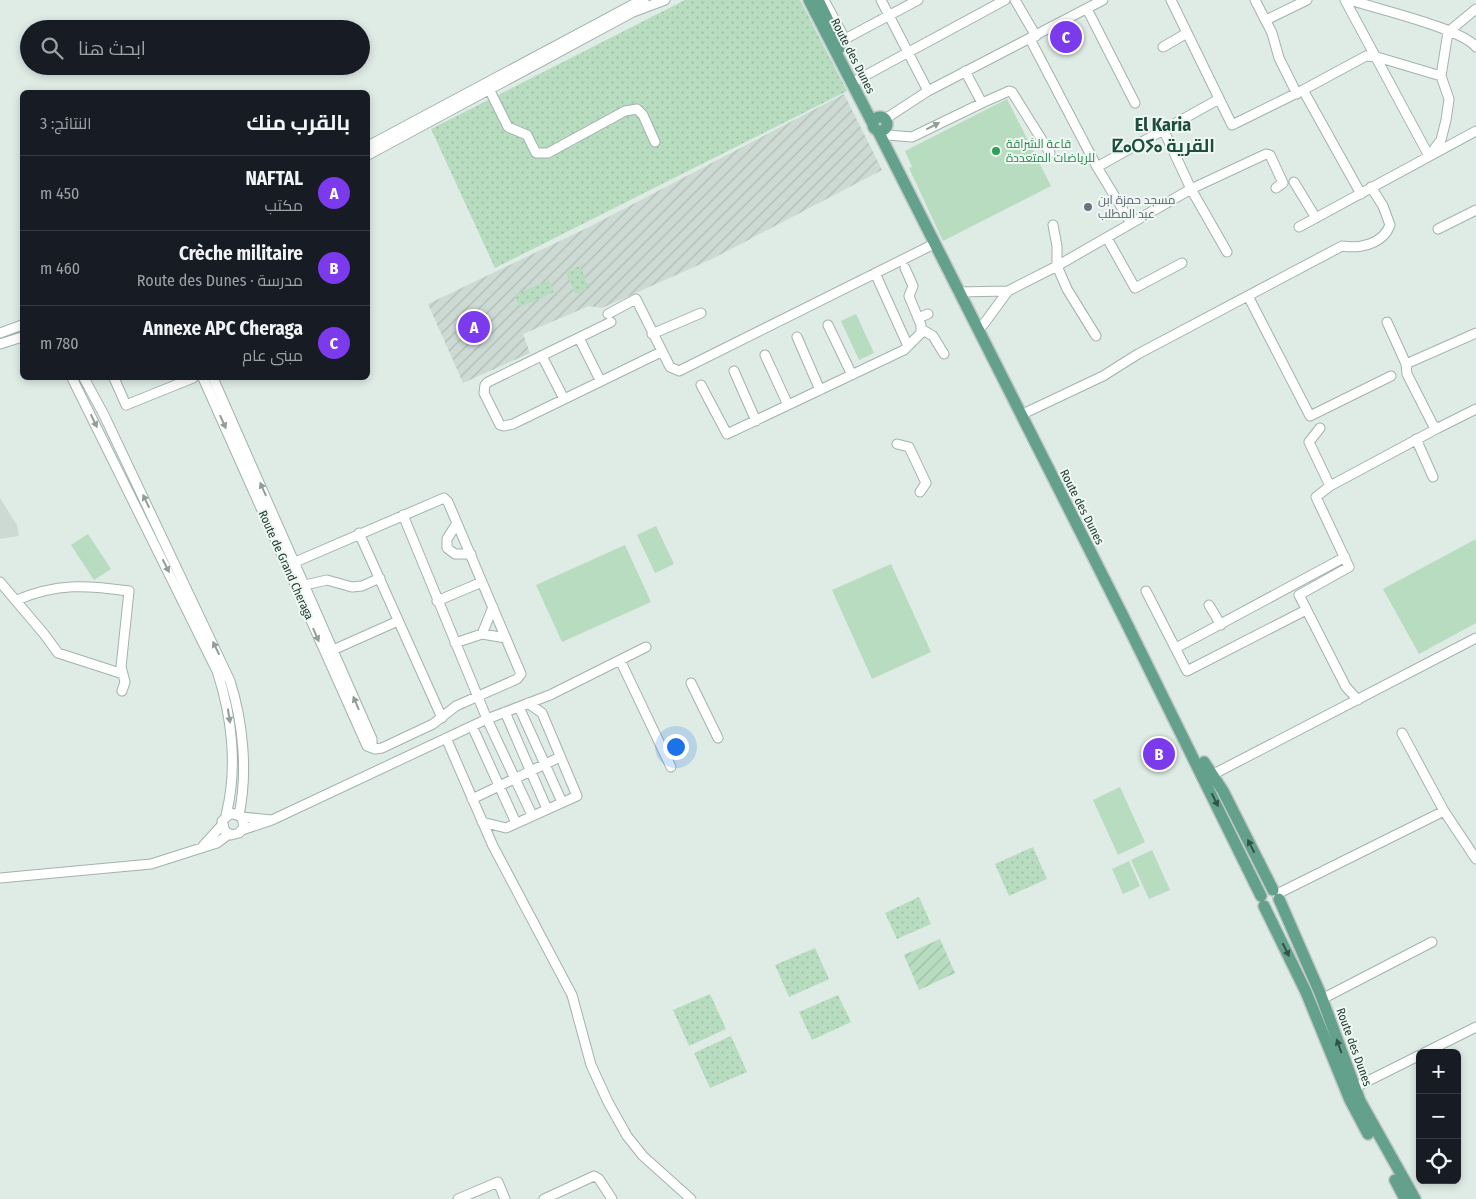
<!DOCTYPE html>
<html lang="ar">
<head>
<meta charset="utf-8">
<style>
  :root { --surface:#171b24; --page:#242831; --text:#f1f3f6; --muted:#9ea1a6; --line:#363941; --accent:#7c3aed }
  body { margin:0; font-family:"Fira Sans Condensed",Cairo,"Noto Sans Tifinagh",sans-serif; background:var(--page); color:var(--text); direction:rtl }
  .controls { position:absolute; right:15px; bottom:15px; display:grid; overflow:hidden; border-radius:8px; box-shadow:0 2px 8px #0003 }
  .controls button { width:45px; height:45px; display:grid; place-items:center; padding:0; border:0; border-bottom:1px solid var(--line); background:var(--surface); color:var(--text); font:25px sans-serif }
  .you { position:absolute; left:675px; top:746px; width:18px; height:18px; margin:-12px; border:4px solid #fff; border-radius:50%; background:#1a73e8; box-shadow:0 0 0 8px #1a73e833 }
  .badge { display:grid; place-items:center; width:32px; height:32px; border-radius:50%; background:var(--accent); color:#fff; font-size:16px; font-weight:700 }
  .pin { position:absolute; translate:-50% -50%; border:2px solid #fff; box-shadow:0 1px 5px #0006 }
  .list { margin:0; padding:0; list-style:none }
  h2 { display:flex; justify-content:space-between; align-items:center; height:65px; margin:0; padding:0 20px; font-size:21px }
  h2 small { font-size:16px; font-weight:400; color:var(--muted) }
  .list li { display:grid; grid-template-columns:32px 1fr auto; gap:15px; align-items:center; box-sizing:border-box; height:75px; padding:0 20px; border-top:1px solid var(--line) }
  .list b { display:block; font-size:19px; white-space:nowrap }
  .list p { margin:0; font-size:16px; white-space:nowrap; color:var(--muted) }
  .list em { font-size:16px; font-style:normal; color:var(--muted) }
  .icon { flex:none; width:28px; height:28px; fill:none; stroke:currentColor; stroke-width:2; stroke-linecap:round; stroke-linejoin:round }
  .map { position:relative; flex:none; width:1476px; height:1199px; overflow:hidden; direction:ltr }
  .search { position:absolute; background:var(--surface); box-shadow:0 2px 8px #0003; left:20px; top:20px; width:350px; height:55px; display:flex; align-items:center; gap:12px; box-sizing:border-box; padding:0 18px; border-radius:28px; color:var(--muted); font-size:19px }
  .panel { position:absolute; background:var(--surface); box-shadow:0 2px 8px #0003; left:20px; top:90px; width:350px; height:290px; border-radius:8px; direction:rtl }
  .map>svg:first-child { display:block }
  .built { fill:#cddad4 }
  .industrial { fill:url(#industrial-furrows) }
  .grass { fill:url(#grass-dots) }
  .park { fill:#b7dcbf }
  .garden { fill:url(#garden-furrows) }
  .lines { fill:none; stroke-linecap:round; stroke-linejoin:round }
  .minor-casing { stroke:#a2b3ac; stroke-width:11 }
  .major-casing { stroke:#c1c8c6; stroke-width:14 }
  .minor { stroke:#fff; stroke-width:9 }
  .major { stroke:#63a18d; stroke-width:11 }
  .oneway { fill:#909d98 }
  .oneway2 { fill:#315449 }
  .leisure-dot { fill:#2e9e5b; stroke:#eff7f3; stroke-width:2 }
  .worship-dot { fill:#6b7280; stroke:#eff7f3; stroke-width:2 }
  .labels { text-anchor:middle; stroke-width:4; stroke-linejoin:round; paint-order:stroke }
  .street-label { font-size:12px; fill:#203b32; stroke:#eff7f3 }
  .leisure-label { font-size:12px; fill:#27864d; stroke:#eff7f3; text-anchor:start }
  .worship-label { font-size:12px; fill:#5b616d; stroke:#eff7f3; text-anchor:start }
  .district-label { font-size:18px; font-weight:bold; fill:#1c4d3e; stroke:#eff7f3 }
</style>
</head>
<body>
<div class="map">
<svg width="1476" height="1199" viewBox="0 0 1476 1199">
  <defs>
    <pattern id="industrial-furrows" width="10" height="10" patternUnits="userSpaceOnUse" patternTransform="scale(1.25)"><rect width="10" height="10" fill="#cddad4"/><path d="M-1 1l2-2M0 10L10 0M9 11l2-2" fill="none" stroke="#b0bcb6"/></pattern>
    <pattern id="grass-dots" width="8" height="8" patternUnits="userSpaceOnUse" patternTransform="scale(1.25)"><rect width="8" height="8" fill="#b7dcbf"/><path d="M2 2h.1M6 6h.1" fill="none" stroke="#9dbea5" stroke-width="1.8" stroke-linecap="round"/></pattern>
    <pattern id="garden-furrows" width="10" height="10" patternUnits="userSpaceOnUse" patternTransform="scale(1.25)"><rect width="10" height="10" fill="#b7dcbf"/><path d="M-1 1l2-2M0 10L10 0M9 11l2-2" fill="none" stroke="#9dbea5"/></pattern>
  </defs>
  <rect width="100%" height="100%" fill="#dfebe5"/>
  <path class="built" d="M 0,498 L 17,525 L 19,536 L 0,539 Z"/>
  <path class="industrial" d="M 844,94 L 882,170 L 712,259 L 602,308 L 589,306 L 523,334 L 530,353 L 463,383 L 428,304 L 589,227 Z"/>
  <path class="grass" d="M 685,0 L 800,0 L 847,91 L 495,268 L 431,129 Z
    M 580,266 L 589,288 L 575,294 L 566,272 Z
    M 549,280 L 554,292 L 520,307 L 514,295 Z
    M 1033,847 L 1047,879 L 1009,896 L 995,864 Z
    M 919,897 L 931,924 L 897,939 L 885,913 Z
    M 815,948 L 829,979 L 789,997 L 775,965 Z
    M 710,994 L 726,1029 L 689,1046 L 673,1010 Z
    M 838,995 L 851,1022 L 812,1040 L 799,1012 Z
    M 731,1036 L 747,1072 L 710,1088 L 694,1053 Z"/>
  <path class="park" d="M 1007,99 L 1051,186 L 943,241 L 909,168 L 912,167 L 905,151 Z
    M 856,314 L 874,353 L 859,360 L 841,321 Z
    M 656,526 L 674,564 L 655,573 L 637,535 Z
    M 88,534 L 111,569 L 94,580 L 71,545 Z
    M 1476,539 L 1476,623 L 1419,654 L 1383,589 Z
    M 625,545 L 651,602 L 562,642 L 536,585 Z
    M 891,564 L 931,652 L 872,679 L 832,590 Z
    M 1120,787 L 1145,842 L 1118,855 L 1093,800 Z
    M 1152,850 L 1170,890 L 1149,899 L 1131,860 Z
    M 1129,861 L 1140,886 L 1123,894 L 1112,869 Z"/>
  <path class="garden" d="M 940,939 L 955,973 L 919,990 L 904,955 Z"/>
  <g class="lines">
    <g class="minor-casing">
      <path id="minor" d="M 824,0 L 845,39 L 841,40
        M 881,0 L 928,91
        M 1015,0 L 1036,36
        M 1171,0 L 1232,125 L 1303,90 L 1366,56 L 1377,57 L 1441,76
        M 1255,0 L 1272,33 L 1279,58 L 1297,94
        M 1345,0 L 1429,156 L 1441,140 L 1446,120 L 1449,99 L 1441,76 L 1448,32 L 1476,9
        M 1351,0 C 1376,9 1461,28 1476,47
        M 1087,9 L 1135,103
        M 1266,20 L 1307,0
        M 845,39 L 918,0
        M 1030,39 L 1097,167 L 1131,223
        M 1163,47 L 1187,33
        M 965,71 L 982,103 L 1009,91 L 1012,92 L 1050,153
        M 857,80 L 1005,0
        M 489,89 L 508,127 L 527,135 L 536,153 L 548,153 L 625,111 L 637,109 L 643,115 L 655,142
        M 1303,90 L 1361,194
        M 885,119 L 928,91 L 1103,0
        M 1164,131 L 1191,189 L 1227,252
        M 887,135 L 912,137 L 982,103
        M 368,146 L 634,4 L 644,0
        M 368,155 L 633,12 L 665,0
        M 1097,167 L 1219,99
        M 1294,182 L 1316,218
        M 1053,225 L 1057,246 L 1057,266 L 1067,289 L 1096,336
        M 1299,227 L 1476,131
        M 1438,229 L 1476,210
        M 1107,238 L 1135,288 L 1182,263
        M 905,268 L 913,286 L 909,296 L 921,325 L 921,333 L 908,346
        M 958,292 L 1008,291 L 1057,266 L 1191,189 L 1266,154 L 1270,155 L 1283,183 L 1276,188
        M 1248,296 L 1310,416 L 1391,376
        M 608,314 L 636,299 L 670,367 L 679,371 L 934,244
        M 918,318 L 928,314
        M 611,322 L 488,382 L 485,385 L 484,393 L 500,425 L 504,426 L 513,424 L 661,352
        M 1387,322 L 1406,364 L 1407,374 L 1433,425 L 1438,428 L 1476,409
        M 828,325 L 852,375
        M 983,325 L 1008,291
        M 921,329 L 933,336 L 944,354
        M 0,333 L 22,325
        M 652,334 L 701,313
        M 797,337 L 820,390
        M 579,338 L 600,380
        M 0,344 L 22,337
        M 765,355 L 788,405
        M 542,356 L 564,399
        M 1406,364 L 1476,333
        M 734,371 L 756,421
        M 72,378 L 217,671 C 232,716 238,768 226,815
        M 84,378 L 104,415 L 230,681 C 243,722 248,772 239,815
        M 114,378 L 126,405 L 193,378
        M 203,378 L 367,746 L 375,749 L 382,748 L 433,724 L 456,706 L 517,679 L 521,674 L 448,502 L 444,498 L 286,566
        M 213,378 L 372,739 L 372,748
        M 701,385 L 727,434 L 904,350 L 908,346 L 875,273
        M 1027,412 L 1103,376 L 1138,354 L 1342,246 C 1360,249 1383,244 1390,225 L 1383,206 L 1371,187
        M 1320,428 L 1309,442 L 1330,486
        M 1416,439 L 1433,477
        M 897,444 L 909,447 L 926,483 L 920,492
        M 403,515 L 487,719 L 532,815
        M 457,523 L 447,539 L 447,548 L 455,554 L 471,554
        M 359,533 L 442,718
        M 0,582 L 44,634 L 58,653 L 123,674
        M 305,585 L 327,580 L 352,587 L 362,586 L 380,578
        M 1146,591 L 1187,671 L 1306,610
        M 17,600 C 57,583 86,585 129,591 L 121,667 L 125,682 L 122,691
        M 437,601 L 482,582
        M 1209,605 L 1221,625
        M 482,634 L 493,607
        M 455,643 L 482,634 L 506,638
        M 1176,648 L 1345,557
        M 333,650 L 398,621
        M 620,660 L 671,767
        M 691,683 L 718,738
        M 1358,700 L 1346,687 L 1299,595 L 1349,567 L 1316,497 L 1330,486 L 1438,428
        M 519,707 L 562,802
        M 505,712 L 547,809
        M 472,726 L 516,823
        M 1402,733 L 1444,811 L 1476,859
        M 446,738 L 493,846 L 572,995 L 591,1065 L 608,1102 L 627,1136 L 643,1156 L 691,1199
        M 1208,777 L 1476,638
        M 472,799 L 560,757
        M 242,817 L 244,827 L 239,833 L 231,835 L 225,831 L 222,821 L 231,813 L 242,817 L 272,820
        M 482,822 L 506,828 L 577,796 L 542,713 L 528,703
        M 242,830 L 272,820 L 487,719 L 550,695 L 646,647
        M 203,846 L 222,825
        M 0,878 L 151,864 L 217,843 L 229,834
        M 1277,894 L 1444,811
        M 1322,999 L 1432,942
        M 1424,1053 L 1476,1027
        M 1354,1088 L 1420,1055
        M 458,1199 L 498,1182 L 505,1199
        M 544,1199 L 594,1176 L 599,1179 L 612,1199"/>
    </g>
    <g class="major-casing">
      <path id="major" d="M 809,0 L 873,124
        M 818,0 L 841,47
        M873 124a7 7 0 1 1 14 0a7 7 0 1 1-14 0Z
        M 878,131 L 1123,616 L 1261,896
        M 1204,762 L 1223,791 L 1273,890
        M 1279,899 L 1320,993 L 1360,1101 L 1415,1199
        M 1264,906 L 1306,992 L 1350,1100 L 1368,1134
        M 1395,1180 L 1405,1199"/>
    </g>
    <use href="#minor" class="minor"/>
    <use href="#major" class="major"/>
  </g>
  <defs><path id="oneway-solid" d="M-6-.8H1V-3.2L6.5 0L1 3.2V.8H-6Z" transform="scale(1.25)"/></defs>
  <g class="oneway">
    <use href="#oneway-solid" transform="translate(933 126) rotate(-27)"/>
    <use href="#oneway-solid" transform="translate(94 421) rotate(64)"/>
    <use href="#oneway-solid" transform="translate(223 422) rotate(66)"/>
    <use href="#oneway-solid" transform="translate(263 489) rotate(-114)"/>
    <use href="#oneway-solid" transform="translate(146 501) rotate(-116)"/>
    <use href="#oneway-solid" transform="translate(166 566) rotate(63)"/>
    <use href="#oneway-solid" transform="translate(316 635) rotate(66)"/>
    <use href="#oneway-solid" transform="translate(216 648) rotate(-116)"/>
    <use href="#oneway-solid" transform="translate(356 703) rotate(-113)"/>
    <use href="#oneway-solid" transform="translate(229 716) rotate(81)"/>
  </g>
  <g class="oneway2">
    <use href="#oneway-solid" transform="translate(1215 800) rotate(64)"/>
    <use href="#oneway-solid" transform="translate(1251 846) rotate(-117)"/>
    <use href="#oneway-solid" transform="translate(1286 950) rotate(64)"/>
    <use href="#oneway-solid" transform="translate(1339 1046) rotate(-110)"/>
  </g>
  <circle class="leisure-dot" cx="996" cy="151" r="5"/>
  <circle class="worship-dot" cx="1088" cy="207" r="5"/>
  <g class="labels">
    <g class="street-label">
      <text transform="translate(853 56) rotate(63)" y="4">Route des Dunes</text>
      <text transform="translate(1082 507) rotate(63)" y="4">Route des Dunes</text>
      <text transform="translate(286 565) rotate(66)" y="4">Route de Grand Cheraga</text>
      <text transform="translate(1354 1047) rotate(70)" y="4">Route des Dunes</text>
    </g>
    <g class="leisure-label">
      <text x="1006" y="148">قاعة الشراقة<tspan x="1006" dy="14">للرياضات المتعددة</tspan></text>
    </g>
    <g class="worship-label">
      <text x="1098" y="204">مسجد حمزة ابن<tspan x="1098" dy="14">عبد المطلب</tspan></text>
    </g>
    <g class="district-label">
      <text x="1163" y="131">El Karia<tspan x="1163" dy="21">ⵇⴰⵔⵢⴰ القرية</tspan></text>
    </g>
  </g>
</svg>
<div class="controls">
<button>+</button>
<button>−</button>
<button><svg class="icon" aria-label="locate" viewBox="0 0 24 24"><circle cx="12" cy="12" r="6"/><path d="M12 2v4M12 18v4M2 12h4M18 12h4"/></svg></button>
</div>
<div class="you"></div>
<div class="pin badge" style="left:474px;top:327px">A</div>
<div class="pin badge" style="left:1159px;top:754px">B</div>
<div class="pin badge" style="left:1066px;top:37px">C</div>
<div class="search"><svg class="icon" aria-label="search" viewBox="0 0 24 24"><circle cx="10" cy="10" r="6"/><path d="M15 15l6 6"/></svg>ابحث هنا</div>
<section class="panel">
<h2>بالقرب منك<small>النتائج: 3</small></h2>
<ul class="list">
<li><span class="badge">A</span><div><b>NAFTAL</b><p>مكتب</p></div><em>450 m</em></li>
<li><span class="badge">B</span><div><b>Crèche militaire</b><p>مدرسة · Route des Dunes</p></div><em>460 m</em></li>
<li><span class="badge">C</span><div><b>Annexe APC Cheraga</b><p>مبنى عام</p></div><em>780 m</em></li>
</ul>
</section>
</div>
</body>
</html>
